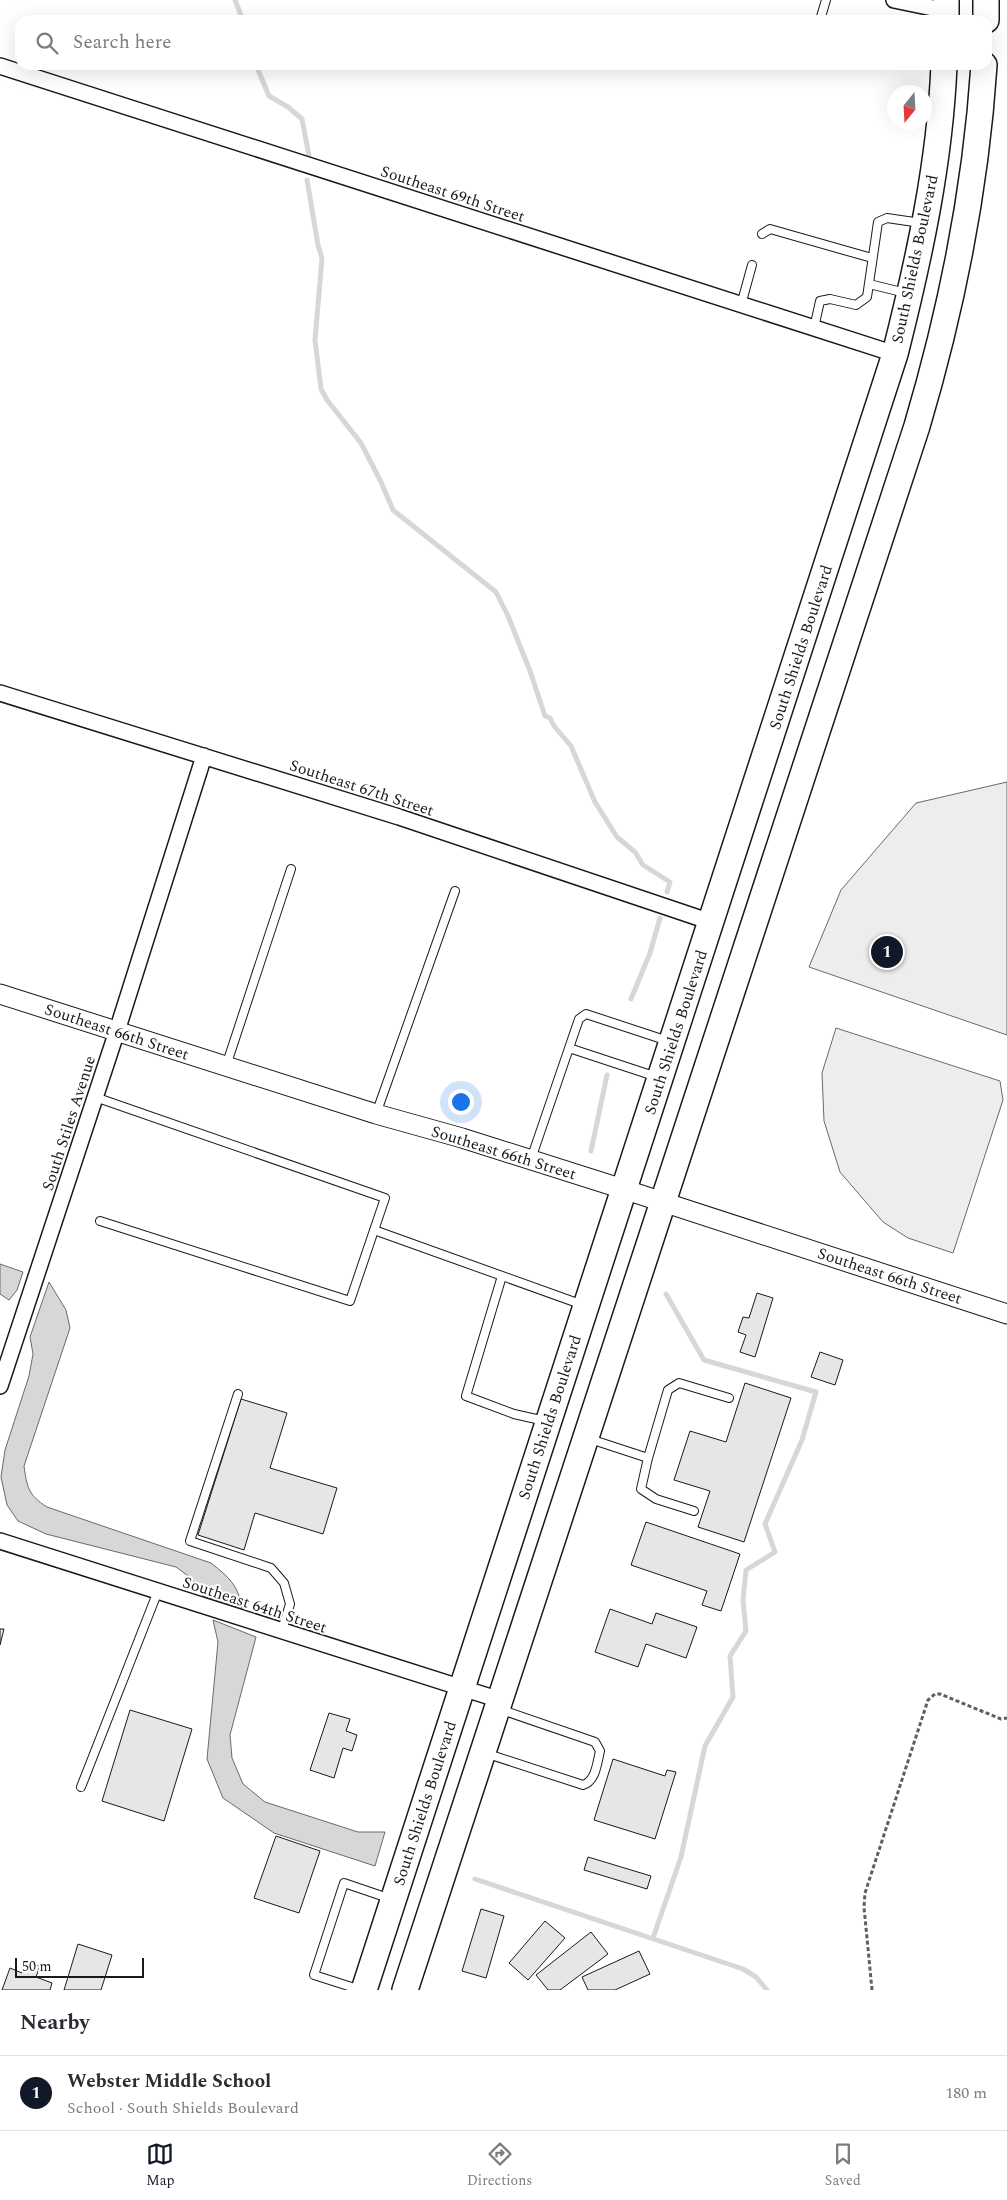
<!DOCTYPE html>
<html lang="en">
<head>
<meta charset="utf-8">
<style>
  :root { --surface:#fff; --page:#f2f2f3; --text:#2b2b33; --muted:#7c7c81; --line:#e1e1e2; --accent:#111827 }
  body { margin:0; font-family:Spectral,serif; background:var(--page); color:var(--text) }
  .compass { position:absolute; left:887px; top:85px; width:45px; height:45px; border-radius:50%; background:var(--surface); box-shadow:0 5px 20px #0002; rotate:198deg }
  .scale { position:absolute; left:15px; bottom:12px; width:129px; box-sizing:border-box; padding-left:5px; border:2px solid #1a1a1a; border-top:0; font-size:14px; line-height:18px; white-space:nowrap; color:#1a1a1a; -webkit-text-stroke:4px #fff; paint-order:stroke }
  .you { position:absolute; left:460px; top:1101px; width:18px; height:18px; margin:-12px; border:4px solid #fff; border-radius:50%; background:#1a73e8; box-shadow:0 0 0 8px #1a73e833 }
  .badge { display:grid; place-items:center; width:32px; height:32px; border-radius:50%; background:var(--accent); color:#fff; font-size:16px; font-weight:700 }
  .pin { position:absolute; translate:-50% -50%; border:2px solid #fff; box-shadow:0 1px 5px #0006 }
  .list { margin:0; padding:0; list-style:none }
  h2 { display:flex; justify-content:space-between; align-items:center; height:65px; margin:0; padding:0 20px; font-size:21px }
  h2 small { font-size:16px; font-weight:400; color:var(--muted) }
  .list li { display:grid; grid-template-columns:32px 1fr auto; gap:15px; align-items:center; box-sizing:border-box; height:75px; padding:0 20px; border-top:1px solid var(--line) }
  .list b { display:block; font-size:19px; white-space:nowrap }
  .list p { margin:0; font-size:16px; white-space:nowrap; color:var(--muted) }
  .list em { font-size:16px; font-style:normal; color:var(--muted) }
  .icon { flex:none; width:28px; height:28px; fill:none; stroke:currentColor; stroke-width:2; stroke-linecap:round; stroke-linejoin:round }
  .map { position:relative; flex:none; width:1007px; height:1990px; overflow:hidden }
  .search { position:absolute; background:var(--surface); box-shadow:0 5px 20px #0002; left:15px; right:15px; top:15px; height:55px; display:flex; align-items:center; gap:12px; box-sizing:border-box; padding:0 18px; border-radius:15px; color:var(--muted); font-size:19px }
  .sheet { height:140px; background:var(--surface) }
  nav { display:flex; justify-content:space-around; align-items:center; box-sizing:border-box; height:70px; border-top:1px solid var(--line); background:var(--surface); font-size:14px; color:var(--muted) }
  nav a { display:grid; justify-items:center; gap:2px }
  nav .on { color:var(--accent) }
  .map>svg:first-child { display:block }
  .green { fill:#ededed; stroke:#6a6a6a }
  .water { fill:#d7d7d7; stroke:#6a6a6a }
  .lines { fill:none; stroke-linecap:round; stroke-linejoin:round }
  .stream { stroke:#d7d7d7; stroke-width:5 }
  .building { fill:#e6e6e6; stroke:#1a1a1a }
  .service-casing { stroke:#1a1a1a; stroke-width:10 }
  .minor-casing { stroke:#1a1a1a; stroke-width:18 }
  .tertiary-casing { stroke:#1a1a1a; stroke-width:21 }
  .primary-casing { stroke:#1a1a1a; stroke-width:28 }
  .path { stroke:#5f5f5f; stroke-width:3; stroke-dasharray:4 2.5; stroke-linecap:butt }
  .service { stroke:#fff; stroke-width:8 }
  .minor { stroke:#fff; stroke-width:15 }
  .tertiary { stroke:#fff; stroke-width:19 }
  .primary { stroke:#fff; stroke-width:25 }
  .labels { text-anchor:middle; stroke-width:4; stroke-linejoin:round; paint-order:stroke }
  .street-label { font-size:16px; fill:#1a1a1a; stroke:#fff }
</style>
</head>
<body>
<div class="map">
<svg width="1007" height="1990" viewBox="0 0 1007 1990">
  <rect width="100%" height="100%" fill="#fff"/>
  <path class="green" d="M 1007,782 L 1007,1035 L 809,967 L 841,890 L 916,803 Z
    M 836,1028 L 1000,1081 L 1003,1100 L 953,1253 L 908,1238 L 883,1222 L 840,1172 L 824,1121 L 822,1073 Z"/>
  <path class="water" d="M 0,1264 L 23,1272 L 17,1290 L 9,1300 L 0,1294 Z
    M 49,1282 L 66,1310 L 70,1328 L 24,1466 C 27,1487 28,1495 47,1507 L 211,1563 C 229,1577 239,1586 242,1609 L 203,1596 L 191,1578 L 176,1567 L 46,1534 L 18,1521 L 7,1505 L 1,1477 L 5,1450 L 29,1376 L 33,1354 L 30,1337 Z
    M 213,1620 L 256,1637 L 230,1735 L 232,1758 L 243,1784 L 265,1802 L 358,1832 L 385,1832 L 375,1866 L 274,1833 L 223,1798 L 207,1759 L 218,1642 Z"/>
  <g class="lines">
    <path class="stream" d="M 235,0 L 243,20
      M 256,65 L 269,96 L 288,107 L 302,119 L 309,156
      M 307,180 L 318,245 L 322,258 L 315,340 L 321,389 L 327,400 L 361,443 L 381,482 L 393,510 L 496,592 L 508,616 L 530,671 L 545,716 L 550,718 L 554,726 L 571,746 L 595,802 L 617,837 L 635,852 L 643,865 L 670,882 L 667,892
      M 631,999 L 650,953 L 660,918
      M 591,1151 L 607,1075
      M 475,1879 L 743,1969 L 756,1977 L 767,1990
      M 653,1938 L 681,1857 L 705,1746 L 733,1697 L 730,1656 L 746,1631 L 743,1600 L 746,1570 L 775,1552 L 765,1524 L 802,1440 L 816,1392 L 704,1360 L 666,1294"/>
  </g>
  <path class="building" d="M 757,1293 L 773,1298 L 755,1357 L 740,1352 L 746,1335 L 738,1332 L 743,1317 L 749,1318 Z
    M 820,1352 L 843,1360 L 835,1385 L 811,1377 Z
    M 745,1383 L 791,1398 L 744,1542 L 698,1527 L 710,1491 L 674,1480 L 690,1431 L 726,1442 Z
    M 241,1399 L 287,1413 L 270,1468 L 337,1488 L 323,1534 L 255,1513 L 244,1550 L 198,1535 Z
    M 646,1522 L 740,1554 L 721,1611 L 702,1605 L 707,1591 L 631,1565 Z
    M 610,1609 L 652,1624 L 656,1613 L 697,1627 L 686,1658 L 646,1644 L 638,1667 L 595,1652 Z
    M 0,1629 L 4,1629 L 0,1645 Z
    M 130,1710 L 192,1729 L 164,1821 L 102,1801 Z
    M 329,1713 L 350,1719 L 346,1731 L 357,1735 L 352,1751 L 343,1748 L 334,1778 L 310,1770 Z
    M 613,1759 L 665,1776 L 667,1770 L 676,1772 L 655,1839 L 594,1820 Z
    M 276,1836 L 320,1851 L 299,1913 L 254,1898 Z
    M 588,1857 L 651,1876 L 647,1889 L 584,1870 Z
    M 481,1909 L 504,1916 L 486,1978 L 462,1971 Z
    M 545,1921 L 565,1938 L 528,1980 L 509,1963 Z
    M 591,1932 L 608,1954 L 560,1990 L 548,1990 L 536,1975 Z
    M 78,1944 L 112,1955 L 101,1990 L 64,1990 Z
    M 639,1951 L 650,1974 L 615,1990 L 588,1990 L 582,1977 Z
    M 25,1962 L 40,1966 L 36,1977 L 52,1983 L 50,1990 L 2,1990 L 10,1968 L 22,1973 Z"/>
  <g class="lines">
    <g class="service-casing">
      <path id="service" d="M 820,20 L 826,0
        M 762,234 L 770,229 L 872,258
        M 869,284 L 906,293
        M 741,305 L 752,265
        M 814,328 L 820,301 L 830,299 L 856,305 L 867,297 L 878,222 L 887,218 L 921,223
        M 569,1048 L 657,1077
        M 226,1066 L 291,869
        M 95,1097 L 385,1198 L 350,1301 L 100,1221
        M 376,1114 L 455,891
        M 531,1159 L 579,1019 L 586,1014 L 668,1041
        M 374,1230 L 583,1305
        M 502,1276 L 466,1396 L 514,1414 L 545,1421
        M 238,1394 L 190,1541 L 271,1568 L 284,1583 L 290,1604 L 282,1630
        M 590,1439 L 648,1458 L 668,1390 L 679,1383 L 729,1398
        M 648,1458 L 641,1489 L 656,1499 L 694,1511
        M 485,1753 L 583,1785 C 596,1781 597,1763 600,1751 L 595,1742 L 499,1709
        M 81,1787 L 158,1591
        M 361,1990 L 314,1975 L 344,1883 L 391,1899"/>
    </g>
    <g class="minor-casing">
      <path id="minor" d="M 894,0 L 947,11
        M 0,66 L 895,354
        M 0,693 L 399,817 L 711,922
        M 0,1386 L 117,1031 L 204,756
        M 0,1541 L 500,1700"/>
    </g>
    <g class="tertiary-casing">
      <path id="tertiary" d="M 0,994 L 376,1114 L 462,1138 L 623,1189 L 1007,1314"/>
    </g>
    <g class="primary-casing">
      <path id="primary" d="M 946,20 L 946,0
        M 986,20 L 986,0
        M 364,1990 L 895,354 C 919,259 940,163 944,65
        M 405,1990 L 917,426 C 952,308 976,188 984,65"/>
    </g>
    <path class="path" d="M 872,1990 L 864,1907 L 865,1893 L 928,1700 L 935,1694 L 940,1694 L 1001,1719 L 1007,1718"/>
    <use href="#service" class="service"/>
    <use href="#minor" class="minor"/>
    <use href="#tertiary" class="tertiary"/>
    <use href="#primary" class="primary"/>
  </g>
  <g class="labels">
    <g class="street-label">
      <text transform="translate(453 193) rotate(18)" y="6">Southeast 69th Street</text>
      <text transform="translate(914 259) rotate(-78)" y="6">South Shields Boulevard</text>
      <text transform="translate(800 647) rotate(-72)" y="6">South Shields Boulevard</text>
      <text transform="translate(362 787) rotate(18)" y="6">Southeast 67th Street</text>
      <text transform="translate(117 1031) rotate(18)" y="6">Southeast 66th Street</text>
      <text transform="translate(675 1032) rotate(-72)" y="6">South Shields Boulevard</text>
      <text transform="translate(68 1123) rotate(-72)" y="6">South Stiles Avenue</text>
      <text transform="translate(504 1152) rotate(17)" y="6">Southeast 66th Street</text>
      <text transform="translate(890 1275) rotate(18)" y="6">Southeast 66th Street</text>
      <text transform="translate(549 1417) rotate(-72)" y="6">South Shields Boulevard</text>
      <text transform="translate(255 1604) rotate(18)" y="6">Southeast 64th Street</text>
      <text transform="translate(424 1803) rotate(-72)" y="6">South Shields Boulevard</text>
    </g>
  </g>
</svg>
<svg class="compass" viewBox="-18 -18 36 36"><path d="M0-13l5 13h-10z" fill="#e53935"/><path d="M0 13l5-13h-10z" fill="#7c7c81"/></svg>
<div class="scale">50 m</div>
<div class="you"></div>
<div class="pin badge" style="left:887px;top:952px">1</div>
<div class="search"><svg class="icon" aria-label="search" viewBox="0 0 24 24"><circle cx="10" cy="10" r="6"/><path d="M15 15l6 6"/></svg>Search here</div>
</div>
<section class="sheet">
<h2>Nearby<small></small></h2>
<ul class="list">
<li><span class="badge">1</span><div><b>Webster Middle School</b><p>School · South Shields Boulevard</p></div><em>180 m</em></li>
</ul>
</section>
<nav>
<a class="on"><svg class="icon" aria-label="map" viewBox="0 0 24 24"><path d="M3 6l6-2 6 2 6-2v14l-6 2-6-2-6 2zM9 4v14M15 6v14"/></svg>Map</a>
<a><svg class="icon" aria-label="directions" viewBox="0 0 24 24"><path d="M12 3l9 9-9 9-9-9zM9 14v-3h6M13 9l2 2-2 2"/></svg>Directions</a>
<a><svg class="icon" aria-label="saved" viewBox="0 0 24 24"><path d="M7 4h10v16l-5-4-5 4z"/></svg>Saved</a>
</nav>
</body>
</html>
